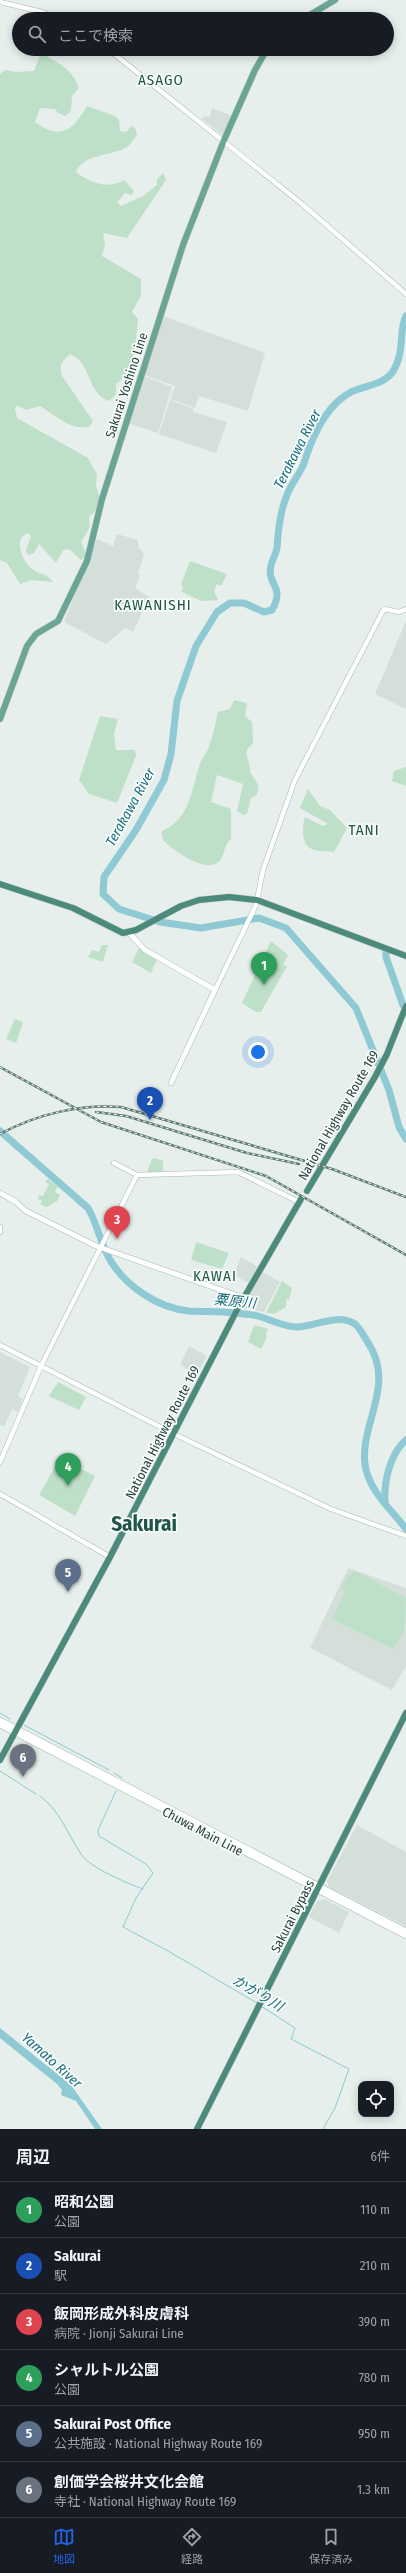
<!DOCTYPE html>
<html lang="ja">
<head>
<meta charset="utf-8">
<style>
  :root { --surface:#171b24; --page:#242831; --text:#f1f3f6; --muted:#9ea1a6; --line:#363941; --accent:#2563eb }
  body { margin:0; font-family:"Fira Sans Condensed","Noto Sans JP",sans-serif; background:var(--page); color:var(--text) }
  .controls { position:absolute; right:12px; bottom:12px; display:grid; overflow:hidden; border-radius:8px; box-shadow:0 2px 10px #0003 }
  .controls button { width:36px; height:36px; display:grid; place-items:center; padding:0; border:0; border-bottom:1px solid var(--line); background:var(--surface); color:var(--text); font:20px sans-serif }
  .you { position:absolute; left:258px; top:1052px; width:14px; height:14px; margin:-10px; border:3px solid #fff; border-radius:50%; background:#1a73e8; box-shadow:0 0 0 6px #1a73e833 }
  .badge { display:grid; place-items:center; width:26px; height:26px; border-radius:50%; background:var(--accent); color:#fff; font-size:13px; font-weight:700 }
  .pin { position:absolute; translate:-50% -33px; filter:drop-shadow(0 1px 2px #0008) }
  .pin::after { content:''; position:absolute; top:21px; width:14px; height:12px; background:inherit; clip-path:polygon(0 0,100% 0,50% 100%) }
  .list { margin:0; padding:0; list-style:none }
  h2 { display:flex; justify-content:space-between; align-items:center; height:52px; margin:0; padding:0 16px; font-size:17px }
  h2 small { font-size:13px; font-weight:400; color:var(--muted) }
  .list li { display:grid; grid-template-columns:26px 1fr auto; gap:12px; align-items:center; box-sizing:border-box; height:56px; padding:0 16px; border-top:1px solid var(--line) }
  .list b { display:block; font-size:15px; white-space:nowrap }
  .list p { margin:0; font-size:13px; white-space:nowrap; color:var(--muted) }
  .list em { font-size:13px; font-style:normal; color:var(--muted) }
  .icon { flex:none; width:22px; height:22px; fill:none; stroke:currentColor; stroke-width:2; stroke-linecap:round; stroke-linejoin:round }
  .map { position:relative; flex:none; width:406px; height:2129px; overflow:hidden }
  .search { position:absolute; background:var(--surface); box-shadow:0 2px 10px #0003; left:12px; right:12px; top:12px; height:44px; display:flex; align-items:center; gap:10px; box-sizing:border-box; padding:0 14px; border-radius:22px; color:var(--muted); font-size:15px }
  .sheet { height:388px; background:var(--surface) }
  nav { display:flex; justify-content:space-around; align-items:center; box-sizing:border-box; height:56px; border-top:1px solid var(--line); background:var(--surface); font-size:11px; color:var(--muted) }
  nav a { display:grid; justify-items:center; gap:2px }
  nav .on { color:var(--accent) }
  .map>svg:first-child { display:block }
  .built { fill:#d4dfda }
  .green { fill:#bfe0c8 }
  .water { fill:#8ec9d4 }
  .lines { fill:none; stroke-linecap:round; stroke-linejoin:round }
  .stream { stroke:#8ec9d4; stroke-width:1 }
  .river { stroke:#8ec9d4; stroke-width:7 }
  .tertiary-casing { stroke:#a8b8b2; stroke-width:5.5 }
  .secondary-casing { stroke:#a4bbb3; stroke-width:6 }
  .primary-casing { stroke:#c2cac8; stroke-width:7 }
  .trunk-casing { stroke:#c2cac8; stroke-width:7 }
  .tertiary { stroke:#fff; stroke-width:4.5 }
  .secondary { stroke:#fff; stroke-width:5 }
  .primary { stroke:#6aa596; stroke-width:6 }
  .trunk { stroke:#4c8a7c; stroke-width:6 }
  .rail-casing { stroke:#5f7d75; stroke-width:2.5 }
  .rail { stroke:#f7fbf9; stroke-width:1; stroke-dasharray:3; stroke-linecap:butt }
  .labels { text-anchor:middle; stroke-width:3.5; stroke-linejoin:round; paint-order:stroke }
  .street-label { font-size:13px; fill:#24423a; stroke:#f7fbf9 }
  .water-label { font-size:14px; font-style:italic; fill:#1c6f80; stroke:#f7fbf9 }
  .quarter-label { font-size:15px; letter-spacing:1px; fill:#1f5548; stroke:#f7fbf9 }
  .town-label { font-size:21px; font-weight:bold; fill:#1f5548; stroke:#f7fbf9 }
</style>
</head>
<body>
<div class="map">
<svg width="406" height="2129" viewBox="0 0 406 2129">
  <rect width="100%" height="100%" fill="#e6efeb"/>
  <path class="built" d="M 212,108 L 232,116 L 226,132 L 220,133 L 202,119 L 204,116 L 210,117 Z
    M 163,316 L 265,353 L 248,411 L 199,396 L 195,408 L 170,399 L 175,386 L 144,375 Z
    M 143,376 L 172,387 L 158,433 L 127,423 Z
    M 170,400 L 193,409 L 193,412 L 227,422 L 216,453 L 159,434 Z
    M 117,534 L 138,540 L 138,547 L 144,554 L 138,574 L 140,575 L 135,588 L 149,597 L 133,632 L 125,628 L 106,644 L 64,622 L 97,539 L 113,546 Z
    M 406,621 L 406,709 L 375,694 Z
    M 241,1257 L 258,1267 L 248,1283 L 234,1275 Z
    M 262,1272 L 280,1282 L 264,1312 L 241,1308 Z
    M 189,1346 L 207,1356 L 197,1374 L 180,1365 Z
    M 0,1352 L 30,1367 L 18,1396 L 23,1399 L 18,1412 L 12,1409 L 4,1427 L 0,1425 Z
    M 348,1568 L 406,1588 L 406,1666 L 392,1690 L 310,1648 Z
    M 357,1825 L 406,1852 L 406,1926 L 329,1887 L 327,1881 Z
    M 324,1899 L 349,1912 L 339,1933 L 309,1917 L 317,1901 Z"/>
  <path class="green" d="M 41,53 C 58,63 72,68 79,88 L 72,96 L 71,111 L 65,116 L 58,113 L 55,109 L 40,108 L 35,122 C 61,141 73,130 87,106 L 115,116 L 119,120 L 120,131 L 126,132 L 131,126 L 135,128 L 137,135 C 134,139 130,145 127,147 C 113,156 82,154 76,172 C 91,183 107,190 124,180 L 134,191 L 132,195 L 125,193 L 117,202 L 121,206 L 143,196 L 157,185 L 157,179 L 163,173 L 166,180 L 127,238 L 103,233 L 105,245 L 102,256 L 141,279 L 141,296 L 132,312 L 138,319 C 136,338 135,374 116,384 L 116,394 L 110,401 C 92,397 91,374 80,361 C 78,358 73,356 70,354 C 62,361 59,365 62,376 L 93,421 L 89,427 C 70,430 56,416 40,406 L 26,410 L 17,405 L 15,409 L 17,418 L 88,458 L 97,475 L 96,486 L 100,499 L 95,511 L 89,517 L 90,527 L 81,542 L 87,555 L 81,560 L 69,549 L 63,550 L 56,563 L 39,544 L 34,553 L 28,555 L 26,551 L 31,536 L 28,533 L 22,537 C 15,547 26,566 35,571 C 44,576 45,572 53,582 L 32,580 L 20,584 L 7,563 L 0,560 L 0,74 L 5,70 L 16,72 L 34,71 Z
    M 190,561 L 227,574 L 221,586 L 217,584 L 214,591 L 218,600 L 201,601 L 182,592 L 183,586 L 181,584 Z
    M 234,700 L 247,703 L 245,716 L 252,722 L 253,744 C 241,751 249,758 250,769 C 251,772 249,771 251,774 C 257,783 261,785 256,796 L 251,798 L 247,814 L 243,815 L 237,811 L 243,784 L 217,775 L 211,802 L 231,809 L 231,839 C 222,846 226,860 215,864 C 202,870 174,851 165,842 C 162,839 162,835 162,831 C 191,818 191,790 200,764 C 201,759 205,755 207,751 C 213,738 215,725 218,712 L 230,709 Z
    M 100,716 L 118,719 L 114,733 L 116,750 L 135,750 L 136,756 L 117,803 L 89,794 L 79,780 Z
    M 406,767 L 406,786 L 392,781 L 394,771 Z
    M 308,789 L 320,806 L 330,810 L 347,828 L 334,852 C 319,850 304,854 303,833 C 303,828 303,822 305,817 L 323,826 L 328,824 L 300,808 Z
    M 271,941 L 288,955 L 283,965 L 287,966 L 261,1012 L 256,1012 L 242,1003 Z
    M 102,945 L 108,945 L 103,962 L 88,957 L 92,950 L 99,952 Z
    M 139,948 L 157,959 L 151,973 L 132,962 Z
    M 15,1019 L 23,1022 L 16,1043 L 6,1039 Z
    M 155,1158 L 163,1161 L 163,1172 L 147,1172 L 152,1159 Z
    M 48,1179 L 58,1187 L 55,1191 L 56,1194 L 57,1193 L 60,1195 L 57,1201 L 47,1207 L 40,1204 L 42,1201 L 38,1199 L 39,1195 L 43,1196 L 49,1184 L 45,1182 Z
    M 196,1242 L 229,1253 L 222,1269 L 191,1260 Z
    M 282,1281 L 292,1288 L 289,1300 L 286,1299 L 286,1307 L 274,1314 L 266,1313 Z
    M 254,1325 L 268,1329 L 266,1334 L 267,1337 L 261,1349 L 248,1342 Z
    M 58,1382 L 86,1397 L 79,1410 L 49,1396 Z
    M 60,1458 L 95,1476 L 75,1516 L 39,1495 Z
    M 355,1571 L 406,1598 L 404,1630 L 394,1649 L 332,1619 L 345,1592 L 341,1589 L 349,1574 Z"/>
  <path class="water" d="M 0,2028 L 71,2085 L 102,2129 L 95,2129 L 76,2101 L 61,2095 L 62,2090 L 57,2084 L 0,2038 Z"/>
  <g class="lines">
    <path class="stream" d="M 0,1713 L 10,1719
      M 24,1725 L 109,1770
      M 0,1771 L 36,1794
      M 114,1773 L 122,1778
      M 116,1791 L 98,1830 L 99,1836 L 146,1864 L 153,1873 L 136,1898 L 123,1927 L 168,1951 L 257,2003
      M 40,1796 C 61,1812 67,1833 81,1854 C 90,1868 127,1883 143,1889
      M 261,2006 L 295,2028 L 291,2039 L 349,2069 L 335,2108 L 323,2129"/>
    <path class="river" d="M 406,316 C 398,331 406,352 392,373 C 381,386 365,385 351,392 C 326,405 313,435 305,460 C 302,472 291,483 287,495 C 280,511 278,531 277,548 C 276,554 272,560 271,565 C 266,586 286,585 272,610 L 264,612 L 244,603 L 230,603 L 217,612 L 196,646 L 177,701 L 171,754 L 164,780 L 136,830 L 104,877 L 103,894 L 119,909 L 160,922 L 201,928 L 259,918 L 286,928 L 356,1008 L 389,1090 L 399,1127 L 406,1139
      M 386,952 L 386,957 L 403,1005
      M 0,1131 L 88,1208 C 97,1223 100,1242 109,1258 C 124,1285 157,1308 189,1311 C 204,1312 219,1311 234,1313 C 242,1314 250,1314 258,1316 C 271,1320 284,1327 298,1327 C 315,1326 338,1313 355,1324 C 359,1327 364,1336 367,1341 C 397,1385 360,1422 365,1464 C 368,1490 391,1509 406,1529
      M 385,1501 C 384,1481 390,1454 406,1440"/>
    <g class="tertiary-casing">
      <path id="tertiary" d="M 0,2 L 42,12 L 57,19
        M 108,49 L 302,204 L 406,294
        M 215,990 L 256,905 L 263,870 L 295,780 L 384,609 L 399,612 L 406,609
        M 114,1163 L 137,1175 L 238,1172 L 299,1202
        M 0,1227 L 0,1232
        M 0,1345 L 172,1433 L 331,1509 L 406,1536
        M 0,1462 L 41,1366 L 137,1175
        M 0,1494 L 110,1557"/>
    </g>
    <g class="secondary-casing">
      <path id="secondary" d="M 129,933 L 145,950 L 215,990 L 171,1083
        M 0,1193 L 16,1202 L 26,1211 L 96,1246 L 244,1298
        M 0,1720 L 406,1931
        M 0,1725 L 406,1936"/>
    </g>
    <g class="primary-casing">
      <path id="primary" d="M 303,19 L 335,0
        M 0,719 L 27,646 L 36,634 L 58,621 L 87,561 L 102,499 L 183,245 L 224,140 L 255,70 L 267,49"/>
    </g>
    <g class="trunk-casing">
      <path id="trunk" d="M 0,884 L 73,908 L 123,933 L 136,930 L 181,906 L 199,900 L 229,897 L 257,900 L 406,956
        M 307,1191 L 375,1077 L 387,1054 L 406,1006
        M 0,1760 L 110,1557 L 238,1308 L 301,1199
        M 197,2129 L 406,1713"/>
    </g>
    <use href="#tertiary" class="tertiary"/>
    <use href="#secondary" class="secondary"/>
    <use href="#primary" class="primary"/>
    <use href="#trunk" class="trunk"/>
    <g class="rail-casing">
      <path id="rail" d="M 0,1067 L 101,1122 L 266,1176 L 406,1255
        M 96,1112 L 126,1116 L 247,1153 L 299,1164
        M 0,1134 C 37,1114 80,1104 121,1107 L 332,1169 L 406,1197"/>
    </g>
    <use href="#rail" class="rail"/>
  </g>
  <g class="labels">
    <g class="street-label">
      <text transform="translate(126 385) rotate(-72)" y="5">Sakurai Yoshino Line</text>
      <text transform="translate(338 1115) rotate(-60)" y="5">National Highway Route 169</text>
      <text transform="translate(162 1432) rotate(-63)" y="5">National Highway Route 169</text>
      <text transform="translate(203 1831) rotate(28)" y="5">Chuwa Main Line</text>
      <text transform="translate(292 1916) rotate(-63)" y="5">Sakurai Bypass</text>
    </g>
    <g class="water-label">
      <text transform="translate(297 449) rotate(-63)" y="5">Terakawa River</text>
      <text transform="translate(130 807) rotate(-61)" y="5">Terakawa River</text>
      <text transform="translate(235 1301) rotate(6)" y="5">粟原川</text>
      <text transform="translate(258 1993) rotate(31)" y="5">かがり川</text>
      <text transform="translate(52 2060) rotate(42)" y="5">Yamato River</text>
    </g>
    <g class="quarter-label">
      <text x="161" y="85">ASAGO</text>
      <text x="153" y="610">KAWANISHI</text>
      <text x="364" y="835">TANI</text>
      <text x="215" y="1281">KAWAI</text>
    </g>
    <g class="town-label">
      <text x="144" y="1531">Sakurai</text>
    </g>
  </g>
</svg>
<div class="controls">
<button><svg class="icon" aria-label="locate" viewBox="0 0 24 24"><circle cx="12" cy="12" r="6"/><path d="M12 2v4M12 18v4M2 12h4M18 12h4"/></svg></button>
</div>
<div class="you"></div>
<div class="pin badge" style="left:264px;top:985px;background:#2e9e5b">1</div>
<div class="pin badge" style="left:150px;top:1120px;background:#1a4fb4">2</div>
<div class="pin badge" style="left:117px;top:1239px;background:#e0444e">3</div>
<div class="pin badge" style="left:68px;top:1486px;background:#2e9e5b">4</div>
<div class="pin badge" style="left:68px;top:1592px;background:#5c6f8a">5</div>
<div class="pin badge" style="left:23px;top:1777px;background:#6b7280">6</div>
<div class="search"><svg class="icon" aria-label="search" viewBox="0 0 24 24"><circle cx="10" cy="10" r="6"/><path d="M15 15l6 6"/></svg>ここで検索</div>
</div>
<section class="sheet">
<h2>周辺<small>6件</small></h2>
<ul class="list">
<li><span class="badge" style="background:#2e9e5b">1</span><div><b>昭和公園</b><p>公園</p></div><em>110 m</em></li>
<li><span class="badge" style="background:#1a4fb4">2</span><div><b>Sakurai</b><p>駅</p></div><em>210 m</em></li>
<li><span class="badge" style="background:#e0444e">3</span><div><b>飯岡形成外科皮膚科</b><p>病院 · Jionji Sakurai Line</p></div><em>390 m</em></li>
<li><span class="badge" style="background:#2e9e5b">4</span><div><b>シャルトル公園</b><p>公園</p></div><em>780 m</em></li>
<li><span class="badge" style="background:#5c6f8a">5</span><div><b>Sakurai Post Office</b><p>公共施設 · National Highway Route 169</p></div><em>950 m</em></li>
<li><span class="badge" style="background:#6b7280">6</span><div><b>創価学会桜井文化会館</b><p>寺社 · National Highway Route 169</p></div><em>1.3 km</em></li>
</ul>
</section>
<nav>
<a class="on"><svg class="icon" aria-label="map" viewBox="0 0 24 24"><path d="M3 6l6-2 6 2 6-2v14l-6 2-6-2-6 2zM9 4v14M15 6v14"/></svg>地図</a>
<a><svg class="icon" aria-label="directions" viewBox="0 0 24 24"><path d="M12 3l9 9-9 9-9-9zM9 14v-3h6M13 9l2 2-2 2"/></svg>経路</a>
<a><svg class="icon" aria-label="saved" viewBox="0 0 24 24"><path d="M7 4h10v16l-5-4-5 4z"/></svg>保存済み</a>
</nav>
</body>
</html>
